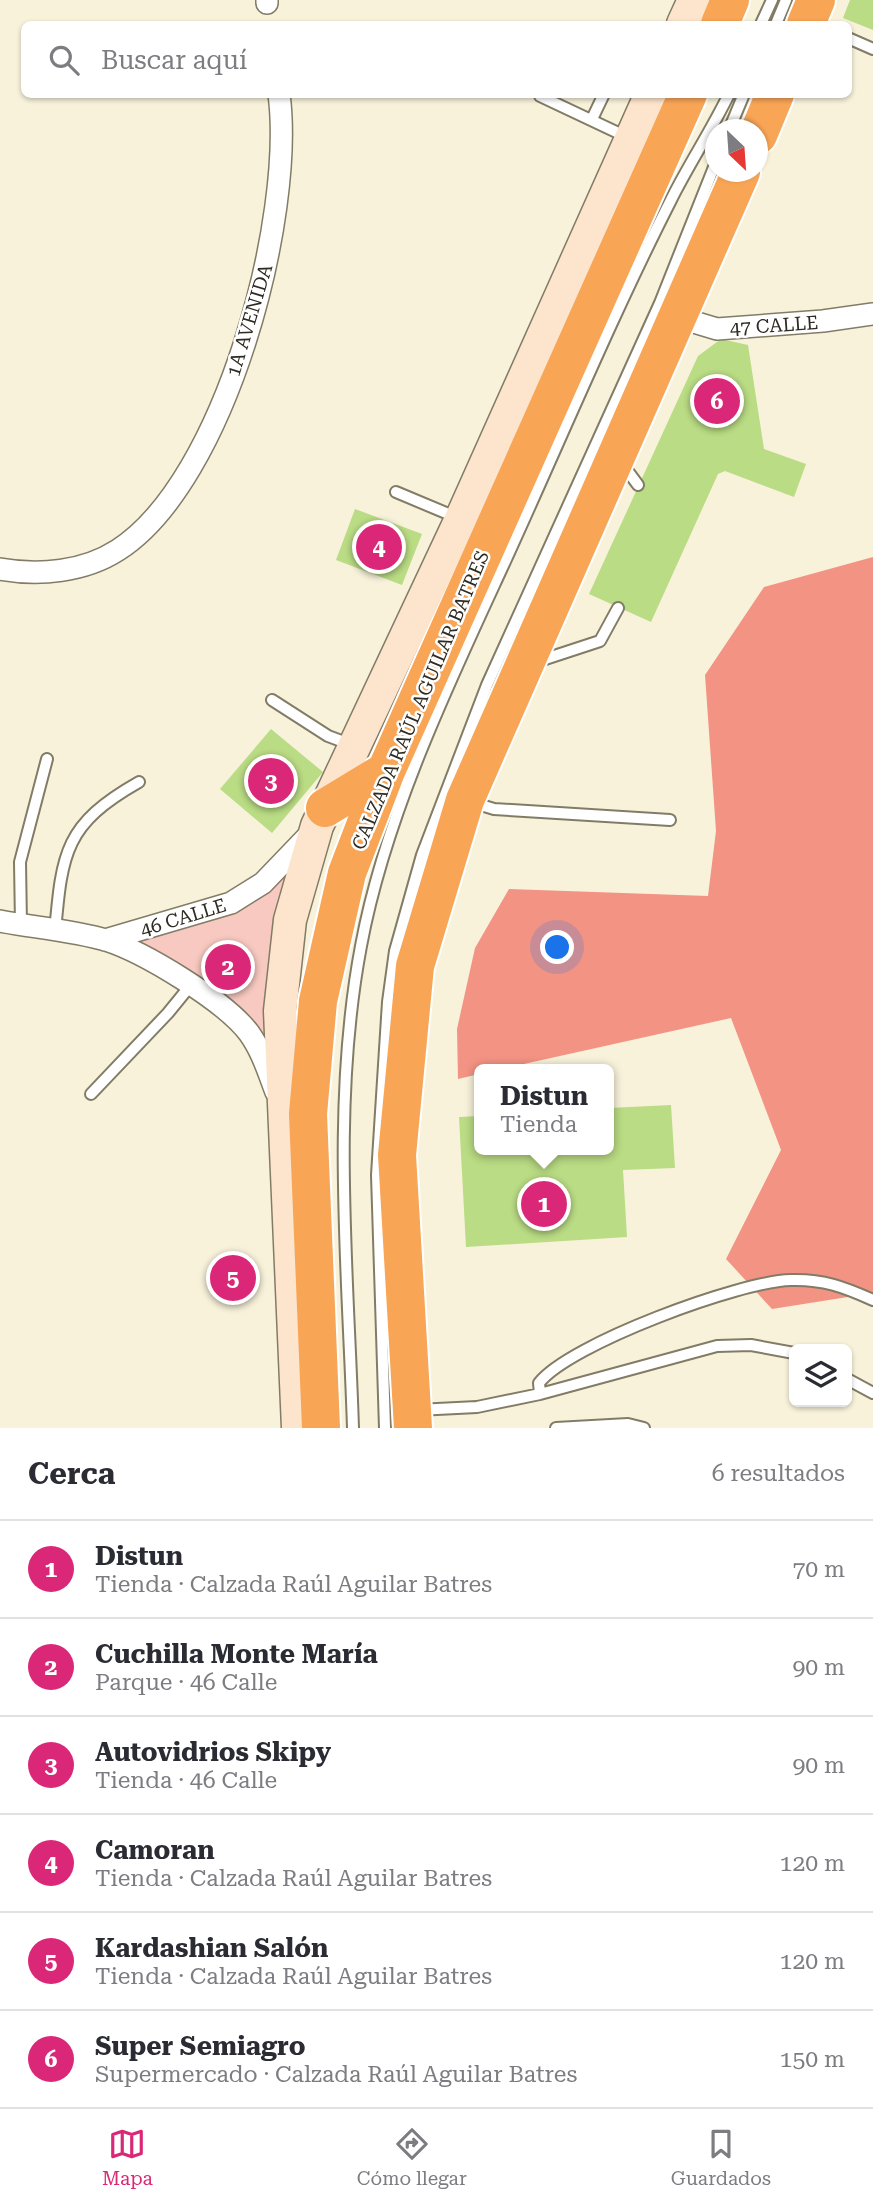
<!DOCTYPE html>
<html lang="es">
<head>
<meta charset="utf-8">
<style>
  :root { --surface:#fff; --page:#f2f2f3; --text:#2b2b33; --muted:#7c7c81; --line:#e1e1e2; --accent:#db2777 }
  body { margin:0; font-family:"Roboto Serif",serif; background:var(--page); color:var(--text) }
  .controls { position:absolute; right:21px; bottom:21px; display:grid; overflow:hidden; border-radius:10px; box-shadow:0 2px 5px #0004 }
  .controls button { width:63px; height:63px; display:grid; place-items:center; padding:0; border:0; border-bottom:2px solid var(--line); background:var(--surface); color:var(--text); font:35px sans-serif }
  .compass { position:absolute; left:705px; top:119px; width:63px; height:63px; border-radius:50%; background:var(--surface); box-shadow:0 2px 5px #0004; rotate:155deg }
  .you { position:absolute; left:558px; top:948px; width:24px; height:24px; margin:-18px; border:5px solid #fff; border-radius:50%; background:#1a73e8; box-shadow:0 0 0 10px #1a73e833 }
  .badge { display:grid; place-items:center; width:46px; height:46px; border-radius:50%; background:var(--accent); color:#fff; font-size:23px; font-weight:700 }
  .pin { position:absolute; translate:-50% -50%; border:4px solid #fff; box-shadow:0 2px 7px #0006 }
  .popup { position:absolute; left:474px; top:1064px; width:140px; height:91px; box-sizing:border-box; display:grid; place-content:center; border-radius:10px; background:var(--surface); filter:drop-shadow(0 2px 5px #0005); font-size:23px; white-space:nowrap; color:var(--muted) }
  .popup b { font-size:26px; color:var(--text) }
  .popup::after { content:''; position:absolute; left:50%; top:100%; margin-left:-14px; border:14px solid transparent; border-top-color:var(--surface) }
  .list { margin:0; padding:0; list-style:none }
  h2 { display:flex; justify-content:space-between; align-items:center; height:91px; margin:0; padding:0 28px; font-size:30px }
  h2 small { font-size:23px; font-weight:400; color:var(--muted) }
  .list li { display:grid; grid-template-columns:46px 1fr auto; gap:21px; align-items:center; box-sizing:border-box; height:98px; padding:0 28px; border-top:2px solid var(--line) }
  .list b { display:block; font-size:26px; white-space:nowrap }
  .list p { margin:0; font-size:23px; white-space:nowrap; color:var(--muted) }
  .list em { font-size:23px; font-style:normal; color:var(--muted) }
  .icon { flex:none; width:38px; height:38px; fill:none; stroke:currentColor; stroke-width:2; stroke-linecap:round; stroke-linejoin:round }
  .map { position:relative; flex:none; width:873px; height:1428px; overflow:hidden }
  .search { position:absolute; background:var(--surface); box-shadow:0 2px 5px #0004; left:21px; right:21px; top:21px; height:77px; display:flex; align-items:center; gap:18px; box-sizing:border-box; padding:0 24px; border-radius:10px; color:var(--muted); font-size:26px }
  .sheet { height:679px; background:var(--surface) }
  nav { display:flex; justify-content:space-around; align-items:center; box-sizing:border-box; height:98px; border-top:2px solid var(--line); background:var(--surface); font-size:19px; color:var(--muted) }
  nav a { display:grid; justify-items:center; gap:4px }
  nav .on { color:var(--accent) }
  .map>svg:first-child { display:block }
  .green { fill:#f7c9c1 }
  .forest { fill:#f39383 }
  .building { fill:#badc84 }
  .lines { fill:none; stroke-linecap:round; stroke-linejoin:round }
  .lane-casing { stroke:#827c67; stroke-width:14 }
  .street-casing { stroke:#827c67; stroke-width:24 }
  .secondary-casing { stroke:#827c67; stroke-width:35 }
  .highway-casing { stroke:#fff; stroke-width:42 }
  .lane { stroke:#fff; stroke-width:10 }
  .street { stroke:#fff; stroke-width:21 }
  .secondary { stroke:#fde4cc; stroke-width:32 }
  .highway { stroke:#f8a556; stroke-width:38 }
  .labels { text-anchor:middle; stroke-width:5; stroke-linejoin:round; paint-order:stroke }
  .street-label { font-size:19px; fill:#2d2b22; stroke:#fff }
</style>
</head>
<body>
<div class="map">
<svg width="873" height="1428" viewBox="0 0 873 1428">
  <rect width="100%" height="100%" fill="#f8f2db"/>
  <path class="green" d="M 291,865 L 269,1058 L 159,951 L 105,940 L 229,909 Z"/>
  <path class="forest" d="M 873,557 L 873,1293 L 772,1309 L 726,1259 L 781,1150 L 731,1018 L 501,1069 L 479,1069 L 479,1074 L 458,1079 L 457,1029 L 475,948 L 509,889 L 708,896 L 716,831 L 705,675 L 764,587 Z"/>
  <path class="building" d="M 850,0 L 873,0 L 873,30 L 843,18 Z
    M 721,339 L 748,345 L 764,449 L 806,464 L 794,497 L 725,471 L 718,474 L 651,622 L 589,594 L 698,356 Z
    M 355,509 L 422,534 L 402,585 L 336,560 Z
    M 271,729 L 323,772 L 272,833 L 220,789 Z
    M 671,1105 L 675,1168 L 623,1170 L 627,1237 L 466,1247 L 459,1117 L 479,1116 L 479,1150 L 609,1150 L 609,1108 Z"/>
  <g class="lines">
    <g class="lane-casing">
      <path id="lane" d="M 761,24 L 772,0
        M 776,24 L 786,0
        M 848,38 L 873,49
        M 540,96 L 629,138
        M 592,119 L 604,94
        M 729,130 L 744,94
        M 621,462 L 638,485
        M 396,492 L 458,518
        M 536,662 L 600,641 L 618,608
        M 272,700 L 328,736 L 352,745
        M 471,802 L 494,809 L 670,820
        M 21,925 L 20,862 L 47,759
        M 55,932 C 62,852 65,824 139,782
        M 91,1094 L 168,1013 L 190,986
        M 847,1379 L 873,1393
        M 540,1394 L 539,1383 C 569,1344 741,1281 791,1280 C 823,1279 844,1287 873,1300
        M 417,1410 L 477,1407 L 540,1394 L 717,1346 L 751,1345 L 794,1353
        M 353,1428 C 348,1269 331,1104 361,946 C 385,817 447,687 502,568 C 558,446 610,320 671,200 C 689,164 711,131 729,94
        M 385,1428 L 377,1175 L 388,1002 L 395,951 L 422,855 L 487,685 L 660,303 L 716,162
        M 556,1428 L 628,1424 L 644,1428"/>
    </g>
    <g class="street-casing">
      <path id="street" d="M 267,0 L 267,3
        M 677,317 L 717,329 L 823,321 L 873,314
        M 0,569 C 39,576 84,572 118,550 C 226,481 295,216 279,94
        M 0,921 C 32,927 75,931 106,940 C 144,952 225,1001 249,1033 C 262,1051 268,1071 276,1092
        M 105,940 L 231,903 L 263,883 L 311,833"/>
    </g>
    <g class="secondary-casing">
      <path id="secondary" d="M 683,24 L 694,0
        M 298,1428 L 280,1011 L 290,920 L 317,826 L 461,519 L 651,94"/>
    </g>
    <g class="highway-casing">
      <path id="highway" d="M 720,24 L 730,0
        M 806,24 L 816,0
        M 758,135 L 775,94
        M 325,808 L 386,771
        M 321,1428 L 308,1114 L 318,1001 L 347,873 L 386,771 L 688,94
        M 413,1428 L 397,1155 L 415,966 L 465,800 L 741,172"/>
    </g>
    <use href="#lane" class="lane"/>
    <use href="#street" class="street"/>
    <use href="#secondary" class="secondary"/>
    <use href="#highway" class="highway"/>
  </g>
  <g class="labels">
    <g class="street-label">
      <text transform="translate(249 320) rotate(-73)" y="7">1A AVENIDA</text>
      <text transform="translate(774 325) rotate(-4)" y="7">47 CALLE</text>
      <text transform="translate(420 700) rotate(-67)" y="7">CALZADA RAÚL AGUILAR BATRES</text>
      <text transform="translate(183 917) rotate(-17)" y="7">46 CALLE</text>
    </g>
  </g>
</svg>
<div class="controls">
<button><svg class="icon" aria-label="layers" viewBox="0 0 24 24"><path d="M12 4l9 5-9 5-9-5zM3 14l9 5 9-5"/></svg></button>
</div>
<svg class="compass" viewBox="-18 -18 36 36"><path d="M0-13l5 13h-10z" fill="#e53935"/><path d="M0 13l5-13h-10z" fill="#7c7c81"/></svg>
<div class="you"></div>
<div class="pin badge" style="left:544px;top:1204px">1</div>
<div class="popup"><b>Distun</b>Tienda</div>
<div class="pin badge" style="left:228px;top:967px">2</div>
<div class="pin badge" style="left:271px;top:781px">3</div>
<div class="pin badge" style="left:379px;top:547px">4</div>
<div class="pin badge" style="left:233px;top:1278px">5</div>
<div class="pin badge" style="left:717px;top:401px">6</div>
<div class="search"><svg class="icon" aria-label="search" viewBox="0 0 24 24"><circle cx="10" cy="10" r="6"/><path d="M15 15l6 6"/></svg>Buscar aquí</div>
</div>
<section class="sheet">
<h2>Cerca<small>6 resultados</small></h2>
<ul class="list">
<li><span class="badge">1</span><div><b>Distun</b><p>Tienda · Calzada Raúl Aguilar Batres</p></div><em>70 m</em></li>
<li><span class="badge">2</span><div><b>Cuchilla Monte María</b><p>Parque · 46 Calle</p></div><em>90 m</em></li>
<li><span class="badge">3</span><div><b>Autovidrios Skipy</b><p>Tienda · 46 Calle</p></div><em>90 m</em></li>
<li><span class="badge">4</span><div><b>Camoran</b><p>Tienda · Calzada Raúl Aguilar Batres</p></div><em>120 m</em></li>
<li><span class="badge">5</span><div><b>Kardashian Salón</b><p>Tienda · Calzada Raúl Aguilar Batres</p></div><em>120 m</em></li>
<li><span class="badge">6</span><div><b>Super Semiagro</b><p>Supermercado · Calzada Raúl Aguilar Batres</p></div><em>150 m</em></li>
</ul>
</section>
<nav>
<a class="on"><svg class="icon" aria-label="map" viewBox="0 0 24 24"><path d="M3 6l6-2 6 2 6-2v14l-6 2-6-2-6 2zM9 4v14M15 6v14"/></svg>Mapa</a>
<a><svg class="icon" aria-label="directions" viewBox="0 0 24 24"><path d="M12 3l9 9-9 9-9-9zM9 14v-3h6M13 9l2 2-2 2"/></svg>Cómo llegar</a>
<a><svg class="icon" aria-label="saved" viewBox="0 0 24 24"><path d="M7 4h10v16l-5-4-5 4z"/></svg>Guardados</a>
</nav>
</body>
</html>
